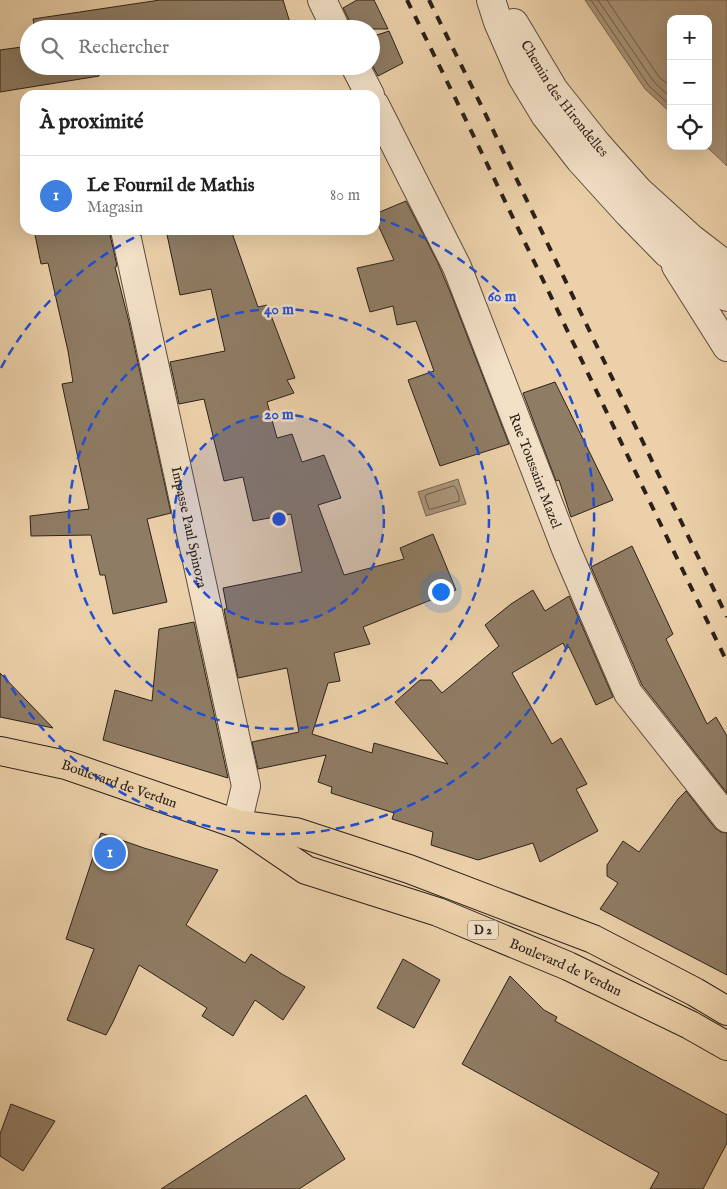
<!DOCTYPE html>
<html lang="fr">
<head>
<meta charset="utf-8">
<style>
  :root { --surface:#fff; --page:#f6f6f6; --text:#222; --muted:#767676; --line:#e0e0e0; --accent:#8f2418 }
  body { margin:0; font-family:"IM FELL English",serif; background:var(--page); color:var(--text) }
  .controls { position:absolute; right:15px; top:15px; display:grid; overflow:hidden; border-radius:10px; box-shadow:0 5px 20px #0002 }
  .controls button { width:45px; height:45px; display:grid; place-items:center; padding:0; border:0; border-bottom:1px solid var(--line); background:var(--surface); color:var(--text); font:25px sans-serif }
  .you { position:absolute; left:440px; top:591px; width:18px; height:18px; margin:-12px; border:4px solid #fff; border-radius:50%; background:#1a73e8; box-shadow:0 0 0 8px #1a73e833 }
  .badge { display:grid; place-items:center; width:32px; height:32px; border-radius:50%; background:var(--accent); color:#fff; font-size:16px; font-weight:700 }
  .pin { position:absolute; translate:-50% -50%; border:2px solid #fff; box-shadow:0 1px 5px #0006 }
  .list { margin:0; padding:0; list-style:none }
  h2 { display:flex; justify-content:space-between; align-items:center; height:65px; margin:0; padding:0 20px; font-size:21px }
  h2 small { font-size:16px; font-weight:400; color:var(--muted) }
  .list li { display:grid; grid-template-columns:32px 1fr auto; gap:15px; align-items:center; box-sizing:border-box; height:80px; padding:0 20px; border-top:1px solid var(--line) }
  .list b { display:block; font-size:19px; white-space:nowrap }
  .list p { margin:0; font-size:16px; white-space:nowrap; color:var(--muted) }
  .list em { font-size:16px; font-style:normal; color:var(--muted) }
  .icon { flex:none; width:28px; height:28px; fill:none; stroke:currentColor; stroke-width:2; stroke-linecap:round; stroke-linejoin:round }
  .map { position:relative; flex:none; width:727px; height:1189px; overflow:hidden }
  .search { position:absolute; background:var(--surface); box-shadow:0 5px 20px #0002; left:20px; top:20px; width:360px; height:55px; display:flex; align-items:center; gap:12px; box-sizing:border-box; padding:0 18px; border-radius:28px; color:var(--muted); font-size:19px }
  .panel { position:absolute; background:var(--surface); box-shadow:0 5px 20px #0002; left:20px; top:90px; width:360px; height:145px; border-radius:15px }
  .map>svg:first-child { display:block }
  .water { fill:#aa9478; stroke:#786652 }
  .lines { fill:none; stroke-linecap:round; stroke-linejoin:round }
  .shore { stroke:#6b5a49; stroke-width:1 }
  .building { fill:#8f7c64; stroke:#2c211a }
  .minor-casing { stroke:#5c4d3e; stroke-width:30 }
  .major-casing { stroke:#2c211a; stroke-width:30 }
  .minor { stroke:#f2e0c7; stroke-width:28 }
  .major { stroke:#ebd0a9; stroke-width:28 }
  .rail { stroke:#2c211a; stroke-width:4; stroke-dasharray:9 9; stroke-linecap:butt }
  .ring { fill:none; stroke:#1d4ed8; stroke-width:2.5; stroke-dasharray:9 6 }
  .labels { text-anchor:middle; stroke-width:5; stroke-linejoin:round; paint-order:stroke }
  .shield { fill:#f2e0c7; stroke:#675a4e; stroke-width:1 }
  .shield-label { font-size:12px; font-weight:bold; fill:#2c211a }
  .street-label { font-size:14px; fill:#2c211a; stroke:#f2e0c7 }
  .centre { fill:#1d4ed8; stroke:#f2e0c7; stroke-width:2.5 }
  .ring-label { font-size:15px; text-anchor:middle; font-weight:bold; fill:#1d4ed8; stroke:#f2e0c7; stroke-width:5; stroke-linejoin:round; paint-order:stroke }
</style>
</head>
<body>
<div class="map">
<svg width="727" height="1189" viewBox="0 0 727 1189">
  <rect width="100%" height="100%" fill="#ebd0a9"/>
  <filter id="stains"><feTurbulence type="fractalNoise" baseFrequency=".004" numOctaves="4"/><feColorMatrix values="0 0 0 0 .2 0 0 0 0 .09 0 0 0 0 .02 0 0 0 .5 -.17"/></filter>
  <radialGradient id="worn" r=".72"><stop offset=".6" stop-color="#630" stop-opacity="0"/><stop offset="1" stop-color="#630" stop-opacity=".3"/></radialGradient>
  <path class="water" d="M 585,0 L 727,0 L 727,166 L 706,146 L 708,146 L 708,19 L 671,19 L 671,113 L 645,89 Z
    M 458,479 L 466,504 L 426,516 L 418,492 Z"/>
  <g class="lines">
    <path class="shore" d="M 591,0 L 649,86 L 671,106
      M 598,0 L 654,82 L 671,98
      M 607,0 L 659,77 L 671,87
      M 454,486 C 457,489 460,497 459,501 L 432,509 L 429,509 L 425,497 L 426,495 Z"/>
  </g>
  <path class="building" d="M 160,0 L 283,0 L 292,29 L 35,29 L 33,19 Z
    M 357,0 L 374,0 L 388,29 L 351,29 L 350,22 L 343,8 Z
    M 389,31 L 403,63 L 378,76 L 371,63 L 371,37 Z
    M 29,46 L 29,66 L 98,66 L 99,76 L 0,92 L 0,50 Z
    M 406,201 L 437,261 L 451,294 L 509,444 L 440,466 L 408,380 L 434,371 L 416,321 L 397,325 L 393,306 L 370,312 L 357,268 L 394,260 L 375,218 L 375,214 Z
    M 34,230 L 109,230 L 117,266 L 115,267 L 129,322 L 171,513 L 147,519 L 167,602 L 113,614 L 105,575 L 100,575 L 91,535 L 31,536 L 30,516 L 89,509 L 62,384 L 73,382 L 68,351 L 48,263 L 41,264 Z
    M 166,230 L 231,230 L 258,307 L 267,305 L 295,378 L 287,380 L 294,393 L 267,402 L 277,438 L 292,434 L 302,462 L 324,455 L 341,498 L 318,505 L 344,575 L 404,559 L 400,548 L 433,534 L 456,590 L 363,627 L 370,644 L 334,653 L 340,681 L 328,683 L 312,734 L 372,753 L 374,743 L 448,764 L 395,702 L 420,680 L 431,680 L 442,693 L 499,646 L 485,625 L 511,604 L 533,590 L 545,611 L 569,596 L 613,697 L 596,705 L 569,647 L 566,649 L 563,643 L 512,673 L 552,744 L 561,738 L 587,784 L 576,789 L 598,831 L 540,862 L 533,843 L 478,860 L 431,845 L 433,832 L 392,819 L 394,813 L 331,793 L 332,787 L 318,782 L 326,755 L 258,769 L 252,742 L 299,732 L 287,668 L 238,678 L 225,615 L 224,609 L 227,609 L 223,588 L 302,572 L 291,514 L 253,521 L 243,477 L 224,481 L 204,399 L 179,404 L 170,362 L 225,351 L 211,289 L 180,295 Z
    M 555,382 L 613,500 L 571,517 L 559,480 L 556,481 L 523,393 Z
    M 632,546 L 673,634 L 666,639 L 707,724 L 716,717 L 727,736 L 727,793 L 642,685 L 591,567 Z
    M 194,622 L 228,778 L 103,740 L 115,690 L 152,701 L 159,629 Z
    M 0,673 L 53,728 L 0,717 Z
    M 686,791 L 715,828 L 721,832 L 727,833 L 727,975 L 600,909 L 618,883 L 607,876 L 607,865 L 623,841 L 639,852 L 678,799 Z
    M 101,833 L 144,848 L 218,870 L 186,925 L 245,963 L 251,954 L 282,974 L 305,987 L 283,1020 L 255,1000 L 233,1036 L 202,1016 L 207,1008 L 139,965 L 113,1022 L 106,1035 L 67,1020 L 94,949 L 66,939 Z
    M 403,959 L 440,980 L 414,1028 L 377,1008 Z
    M 510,976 L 544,1010 L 557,1017 L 555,1021 L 727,1115 L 727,1143 L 703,1189 L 650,1189 L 659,1173 L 462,1064 Z
    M 306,1095 L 345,1159 L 299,1189 L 161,1189 Z
    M 11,1104 L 55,1121 L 23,1171 L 0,1156 L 0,1134 Z"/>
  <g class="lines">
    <g class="minor-casing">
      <g id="minor">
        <path d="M 322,0 L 336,29"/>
        <path d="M 491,0 L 498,22 L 522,77 L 545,115 L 580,160 L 628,213 L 667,253 L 727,297"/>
        <path id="s1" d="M 514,23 L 554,90 L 597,144 L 638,190 L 692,239 L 727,266"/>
        <path d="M 355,66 L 370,95"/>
        <path id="s2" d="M 375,105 L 457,267 L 566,549 L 628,693 L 727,818"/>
        <path id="s3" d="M 125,230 L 246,786 L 237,824"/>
        <path d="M 676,266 L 727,347"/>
      </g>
    </g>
    <g class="major-casing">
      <g id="major">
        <path id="s4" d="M 0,751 L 66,765 L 237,824 L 296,832 L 409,869 L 593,939 L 695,992 L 727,1011"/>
        <path id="s5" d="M 243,827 L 306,870 L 438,912 L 568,966 L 690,1025 L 727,1046"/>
      </g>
    </g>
    <use href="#minor" class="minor"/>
    <use href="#major" class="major"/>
    <path class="rail" d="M 407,0 L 463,114 L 727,662
      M 429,0 L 481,105 L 727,617"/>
  </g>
  <circle cx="279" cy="519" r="105" fill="#1d4ed8" fill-opacity=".12"/>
  <g class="ring">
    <circle cx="279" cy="519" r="105"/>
    <circle cx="279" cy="519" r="210"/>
    <path d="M1 368A316 316 0 0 1 150 230M377 218A316 316 0 1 1 1 670"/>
  </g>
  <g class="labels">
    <rect class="shield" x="468" y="920.5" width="30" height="19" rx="4"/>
    <g class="shield-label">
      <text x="483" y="934">D 2</text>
    </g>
    <g class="street-label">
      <text dy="5" stroke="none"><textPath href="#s1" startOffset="91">Chemin des Hirondelles</textPath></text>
      <text dy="5" stroke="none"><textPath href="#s2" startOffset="400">Rue Toussaint Mazel</textPath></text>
      <text dy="5" stroke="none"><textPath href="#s3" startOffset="304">Impasse Paul Spinoza</textPath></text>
      <text dy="5" stroke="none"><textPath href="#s4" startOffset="124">Boulevard de Verdun</textPath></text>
      <text dy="5" stroke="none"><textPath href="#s5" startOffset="354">Boulevard de Verdun</textPath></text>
    </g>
  </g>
  <circle cx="279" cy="519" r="8" class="centre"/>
  <g class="ring-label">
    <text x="502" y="301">60 m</text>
    <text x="279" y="314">40 m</text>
    <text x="279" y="419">20 m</text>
  </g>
  <rect width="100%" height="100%" filter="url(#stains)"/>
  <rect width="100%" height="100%" fill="url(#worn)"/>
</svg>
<div class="controls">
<button>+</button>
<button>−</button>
<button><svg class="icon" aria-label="locate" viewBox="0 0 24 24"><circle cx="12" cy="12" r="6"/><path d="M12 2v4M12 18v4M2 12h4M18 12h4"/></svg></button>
</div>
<div class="you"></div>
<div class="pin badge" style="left:110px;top:853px;background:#3f7fe0">1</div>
<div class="search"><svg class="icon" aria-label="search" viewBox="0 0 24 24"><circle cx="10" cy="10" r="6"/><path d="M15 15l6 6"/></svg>Rechercher</div>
<section class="panel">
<h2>À proximité<small></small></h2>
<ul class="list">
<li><span class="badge" style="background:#3f7fe0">1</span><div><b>Le Fournil de Mathis</b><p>Magasin</p></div><em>80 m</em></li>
</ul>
</section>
</div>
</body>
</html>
